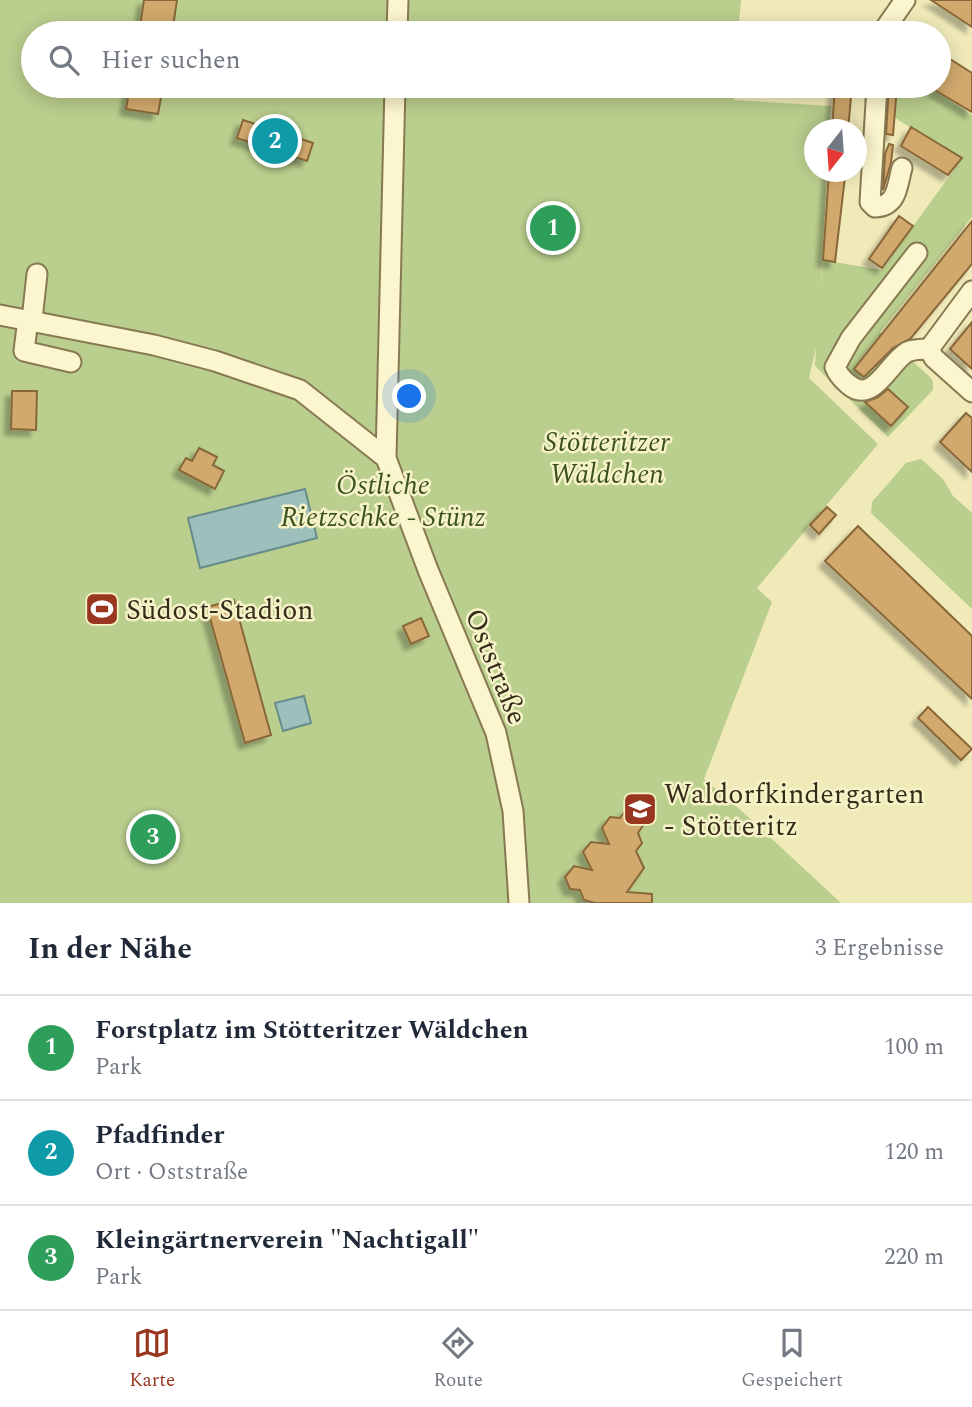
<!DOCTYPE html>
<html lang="de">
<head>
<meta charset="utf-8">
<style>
  :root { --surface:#fff; --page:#f6f6f7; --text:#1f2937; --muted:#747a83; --line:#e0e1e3; --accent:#993620 }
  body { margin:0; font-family:Spectral,serif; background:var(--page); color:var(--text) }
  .compass { position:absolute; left:804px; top:119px; width:63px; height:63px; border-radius:50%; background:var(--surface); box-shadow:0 4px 18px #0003; rotate:197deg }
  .you { position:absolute; left:410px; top:397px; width:24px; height:24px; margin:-18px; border:5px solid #fff; border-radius:50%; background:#1a73e8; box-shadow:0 0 0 10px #1a73e833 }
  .badge { display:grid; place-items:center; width:46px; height:46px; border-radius:50%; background:var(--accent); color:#fff; font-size:23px; font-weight:700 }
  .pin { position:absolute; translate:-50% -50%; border:4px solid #fff; box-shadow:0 2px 7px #0006 }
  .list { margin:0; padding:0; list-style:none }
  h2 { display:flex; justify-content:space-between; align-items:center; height:91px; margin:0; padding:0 28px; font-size:30px }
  h2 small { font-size:23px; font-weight:400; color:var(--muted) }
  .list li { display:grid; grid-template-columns:46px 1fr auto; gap:21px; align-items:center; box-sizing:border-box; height:105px; padding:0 28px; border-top:2px solid var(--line) }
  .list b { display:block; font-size:26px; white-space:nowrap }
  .list p { margin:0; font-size:23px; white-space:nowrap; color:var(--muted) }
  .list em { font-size:23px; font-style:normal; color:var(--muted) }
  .icon { flex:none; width:38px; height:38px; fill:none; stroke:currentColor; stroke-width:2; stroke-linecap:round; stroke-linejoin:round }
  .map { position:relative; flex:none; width:972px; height:903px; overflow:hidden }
  .search { position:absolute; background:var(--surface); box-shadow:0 4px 18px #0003; left:21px; right:21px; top:21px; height:77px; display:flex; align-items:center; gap:18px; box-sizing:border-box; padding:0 24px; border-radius:38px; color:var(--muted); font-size:26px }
  .sheet { height:406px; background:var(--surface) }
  nav { display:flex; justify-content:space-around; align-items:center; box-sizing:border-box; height:98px; border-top:2px solid var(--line); background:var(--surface); font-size:19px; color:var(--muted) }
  nav a { display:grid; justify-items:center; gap:4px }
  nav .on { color:var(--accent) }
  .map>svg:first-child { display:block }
  .green { fill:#bace8d }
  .water { fill:#9ec0bc; stroke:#668d8b; stroke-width:2 }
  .building { fill:#d1a96d; stroke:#886738; stroke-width:2; filter:url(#shadow) }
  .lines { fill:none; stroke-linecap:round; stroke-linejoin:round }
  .minor-casing { stroke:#877953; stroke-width:23 }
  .minor { stroke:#fbf6cd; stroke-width:19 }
  .labels { text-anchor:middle; stroke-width:5; stroke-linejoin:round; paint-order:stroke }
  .park-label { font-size:28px; font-style:italic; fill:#3c531f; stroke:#f7f3c9 }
  .poi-label { font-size:28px; fill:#352c19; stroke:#f7f3c9; text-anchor:start }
  .street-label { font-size:28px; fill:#352c19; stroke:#f7f3c9 }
</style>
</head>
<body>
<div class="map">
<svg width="972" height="903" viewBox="0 0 972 903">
  <defs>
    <filter id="shadow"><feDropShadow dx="-6" dy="6" stdDeviation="2" flood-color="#0004"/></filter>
  </defs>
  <rect width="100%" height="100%" fill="#f0eab9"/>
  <path class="green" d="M 0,0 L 741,0 L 738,33 L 33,33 L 33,86 L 734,86 L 734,100 L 831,106 L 829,129 L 814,130 L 814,172 L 827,172 L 821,285 L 823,260 L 881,270 L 962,159 L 895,118 L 897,86 L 928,86 L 972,115 L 972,217 L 880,332 L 930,377 L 933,381 L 933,390 L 888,437 L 815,366 L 816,348 L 809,378 L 878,444 L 757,588 L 772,602 L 704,779 L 744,813 L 841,903 L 0,903 Z
    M 921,459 L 943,479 L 953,496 L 972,513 L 972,609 L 871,513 L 872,502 L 906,463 Z"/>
  <path class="water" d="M 305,489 L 317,538 L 200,568 L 188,518 Z
    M 304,696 L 311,723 L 283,731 L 275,703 Z"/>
  <path class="building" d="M 144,0 L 177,0 L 172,33 L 139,33 Z
    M 931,0 L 972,0 L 972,27 L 963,21 Z
    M 939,52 L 972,73 L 972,112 L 933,89 L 939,86 Z
    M 130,86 L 163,86 L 158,114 L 126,109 Z
    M 835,86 L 852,86 L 848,130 L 832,130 Z
    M 889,86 L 897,86 L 893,135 L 886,134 Z
    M 243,120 L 313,143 L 307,161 L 237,138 Z
    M 911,127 L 962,158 L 948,175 L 901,146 Z
    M 889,144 L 893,145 L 891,163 L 883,190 L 885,154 Z
    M 829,172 L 841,172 L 841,177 L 845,177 L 835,262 L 823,260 Z
    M 899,216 L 913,226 L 882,268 L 869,259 Z
    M 972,221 L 972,264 L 911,338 L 893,348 L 864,377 L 854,369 Z
    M 972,322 L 972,369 L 950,349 Z
    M 888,389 L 908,407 L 891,426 L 865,402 L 878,397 Z
    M 12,391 L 37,391 L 36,430 L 11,429 Z
    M 966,413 L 972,418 L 972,472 L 940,442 Z
    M 199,448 L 217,457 L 213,465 L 224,471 L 215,489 L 179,470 L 186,458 L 192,461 Z
    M 827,507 L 836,515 L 819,534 L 810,525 Z
    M 858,526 L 972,636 L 972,699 L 825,561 Z
    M 234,600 L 271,735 L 245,743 L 207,607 Z
    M 421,618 L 429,636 L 411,644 L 403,626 Z
    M 928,707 L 972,749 L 961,760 L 918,718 Z
    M 626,810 L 639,811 L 644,824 L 638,833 L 642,843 L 636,851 L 644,868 L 627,892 L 652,894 L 652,903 L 595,903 L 584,900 L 580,890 L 570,889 L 565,877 L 574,866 L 592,870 L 583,852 L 591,842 L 609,844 L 602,828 L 610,817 L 620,818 Z"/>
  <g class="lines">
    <g class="minor-casing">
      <path id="minor" d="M 397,33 L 398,0
        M 882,33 L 905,0
        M 395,86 L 386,458 L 428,570 L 496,733 L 513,811 L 519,903
        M 877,86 L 870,202 L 875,207 C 898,206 897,185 902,168
        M 917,253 L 851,338 L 835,367 C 838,375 842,379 848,384 C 873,406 889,362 907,352 C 914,349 922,349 929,349
        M 0,315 L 154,345 L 215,361 L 300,390 L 386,458
        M 28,319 L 24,351 L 71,362
        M 32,320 L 37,274
        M 929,349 L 972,291
        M 929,349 L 934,358 L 972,392"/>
    </g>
    <use href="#minor" class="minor"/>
  </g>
  <defs>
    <g id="stadium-square" transform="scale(1.75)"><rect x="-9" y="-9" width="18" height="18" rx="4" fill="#993620" stroke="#f7f3c9"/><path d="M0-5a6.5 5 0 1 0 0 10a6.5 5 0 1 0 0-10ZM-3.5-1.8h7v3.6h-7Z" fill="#fff"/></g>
    <g id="school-square" transform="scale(1.75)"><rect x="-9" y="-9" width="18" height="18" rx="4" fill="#993620" stroke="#f7f3c9"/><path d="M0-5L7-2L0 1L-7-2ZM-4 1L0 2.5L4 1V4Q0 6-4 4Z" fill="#fff"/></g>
  </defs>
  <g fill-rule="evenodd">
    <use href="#stadium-square" x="102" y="609"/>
    <use href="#school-square" x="640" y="809"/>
  </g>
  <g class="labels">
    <g class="park-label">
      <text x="607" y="451">Stötteritzer<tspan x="607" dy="32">Wäldchen</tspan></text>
      <text x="383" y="494">Östliche<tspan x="383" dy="32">Rietzschke - Stünz</tspan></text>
    </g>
    <g class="poi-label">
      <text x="126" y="619">Südost-Stadion</text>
      <text x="664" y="803">Waldorfkindergarten<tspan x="664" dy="32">- Stötteritz</tspan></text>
    </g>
    <g class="street-label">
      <text transform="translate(497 666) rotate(68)" y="10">Oststraße</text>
    </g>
  </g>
</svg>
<svg class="compass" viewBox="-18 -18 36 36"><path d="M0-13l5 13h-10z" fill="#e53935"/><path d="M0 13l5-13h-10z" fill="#747a83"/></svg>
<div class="you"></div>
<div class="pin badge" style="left:553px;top:228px;background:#2e9e5b">1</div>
<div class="pin badge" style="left:275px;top:141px;background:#0f9aa8">2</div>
<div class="pin badge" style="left:153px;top:837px;background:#2e9e5b">3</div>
<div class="search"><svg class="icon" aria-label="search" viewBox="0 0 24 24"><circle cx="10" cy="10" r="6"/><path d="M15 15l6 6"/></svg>Hier suchen</div>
</div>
<section class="sheet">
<h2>In der Nähe<small>3 Ergebnisse</small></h2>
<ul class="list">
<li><span class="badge" style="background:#2e9e5b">1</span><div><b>Forstplatz im Stötteritzer Wäldchen</b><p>Park</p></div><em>100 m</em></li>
<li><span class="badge" style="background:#0f9aa8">2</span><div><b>Pfadfinder</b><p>Ort · Oststraße</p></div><em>120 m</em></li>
<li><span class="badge" style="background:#2e9e5b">3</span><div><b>Kleingärtnerverein &quot;Nachtigall&quot;</b><p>Park</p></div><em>220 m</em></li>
</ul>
</section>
<nav>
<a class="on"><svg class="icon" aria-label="map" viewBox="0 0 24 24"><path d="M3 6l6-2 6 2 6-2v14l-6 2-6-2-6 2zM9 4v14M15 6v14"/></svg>Karte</a>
<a><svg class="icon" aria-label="directions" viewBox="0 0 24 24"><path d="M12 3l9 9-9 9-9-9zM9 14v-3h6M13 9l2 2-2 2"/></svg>Route</a>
<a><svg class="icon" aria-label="saved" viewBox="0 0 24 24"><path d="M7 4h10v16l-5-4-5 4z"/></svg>Gespeichert</a>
</nav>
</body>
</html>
